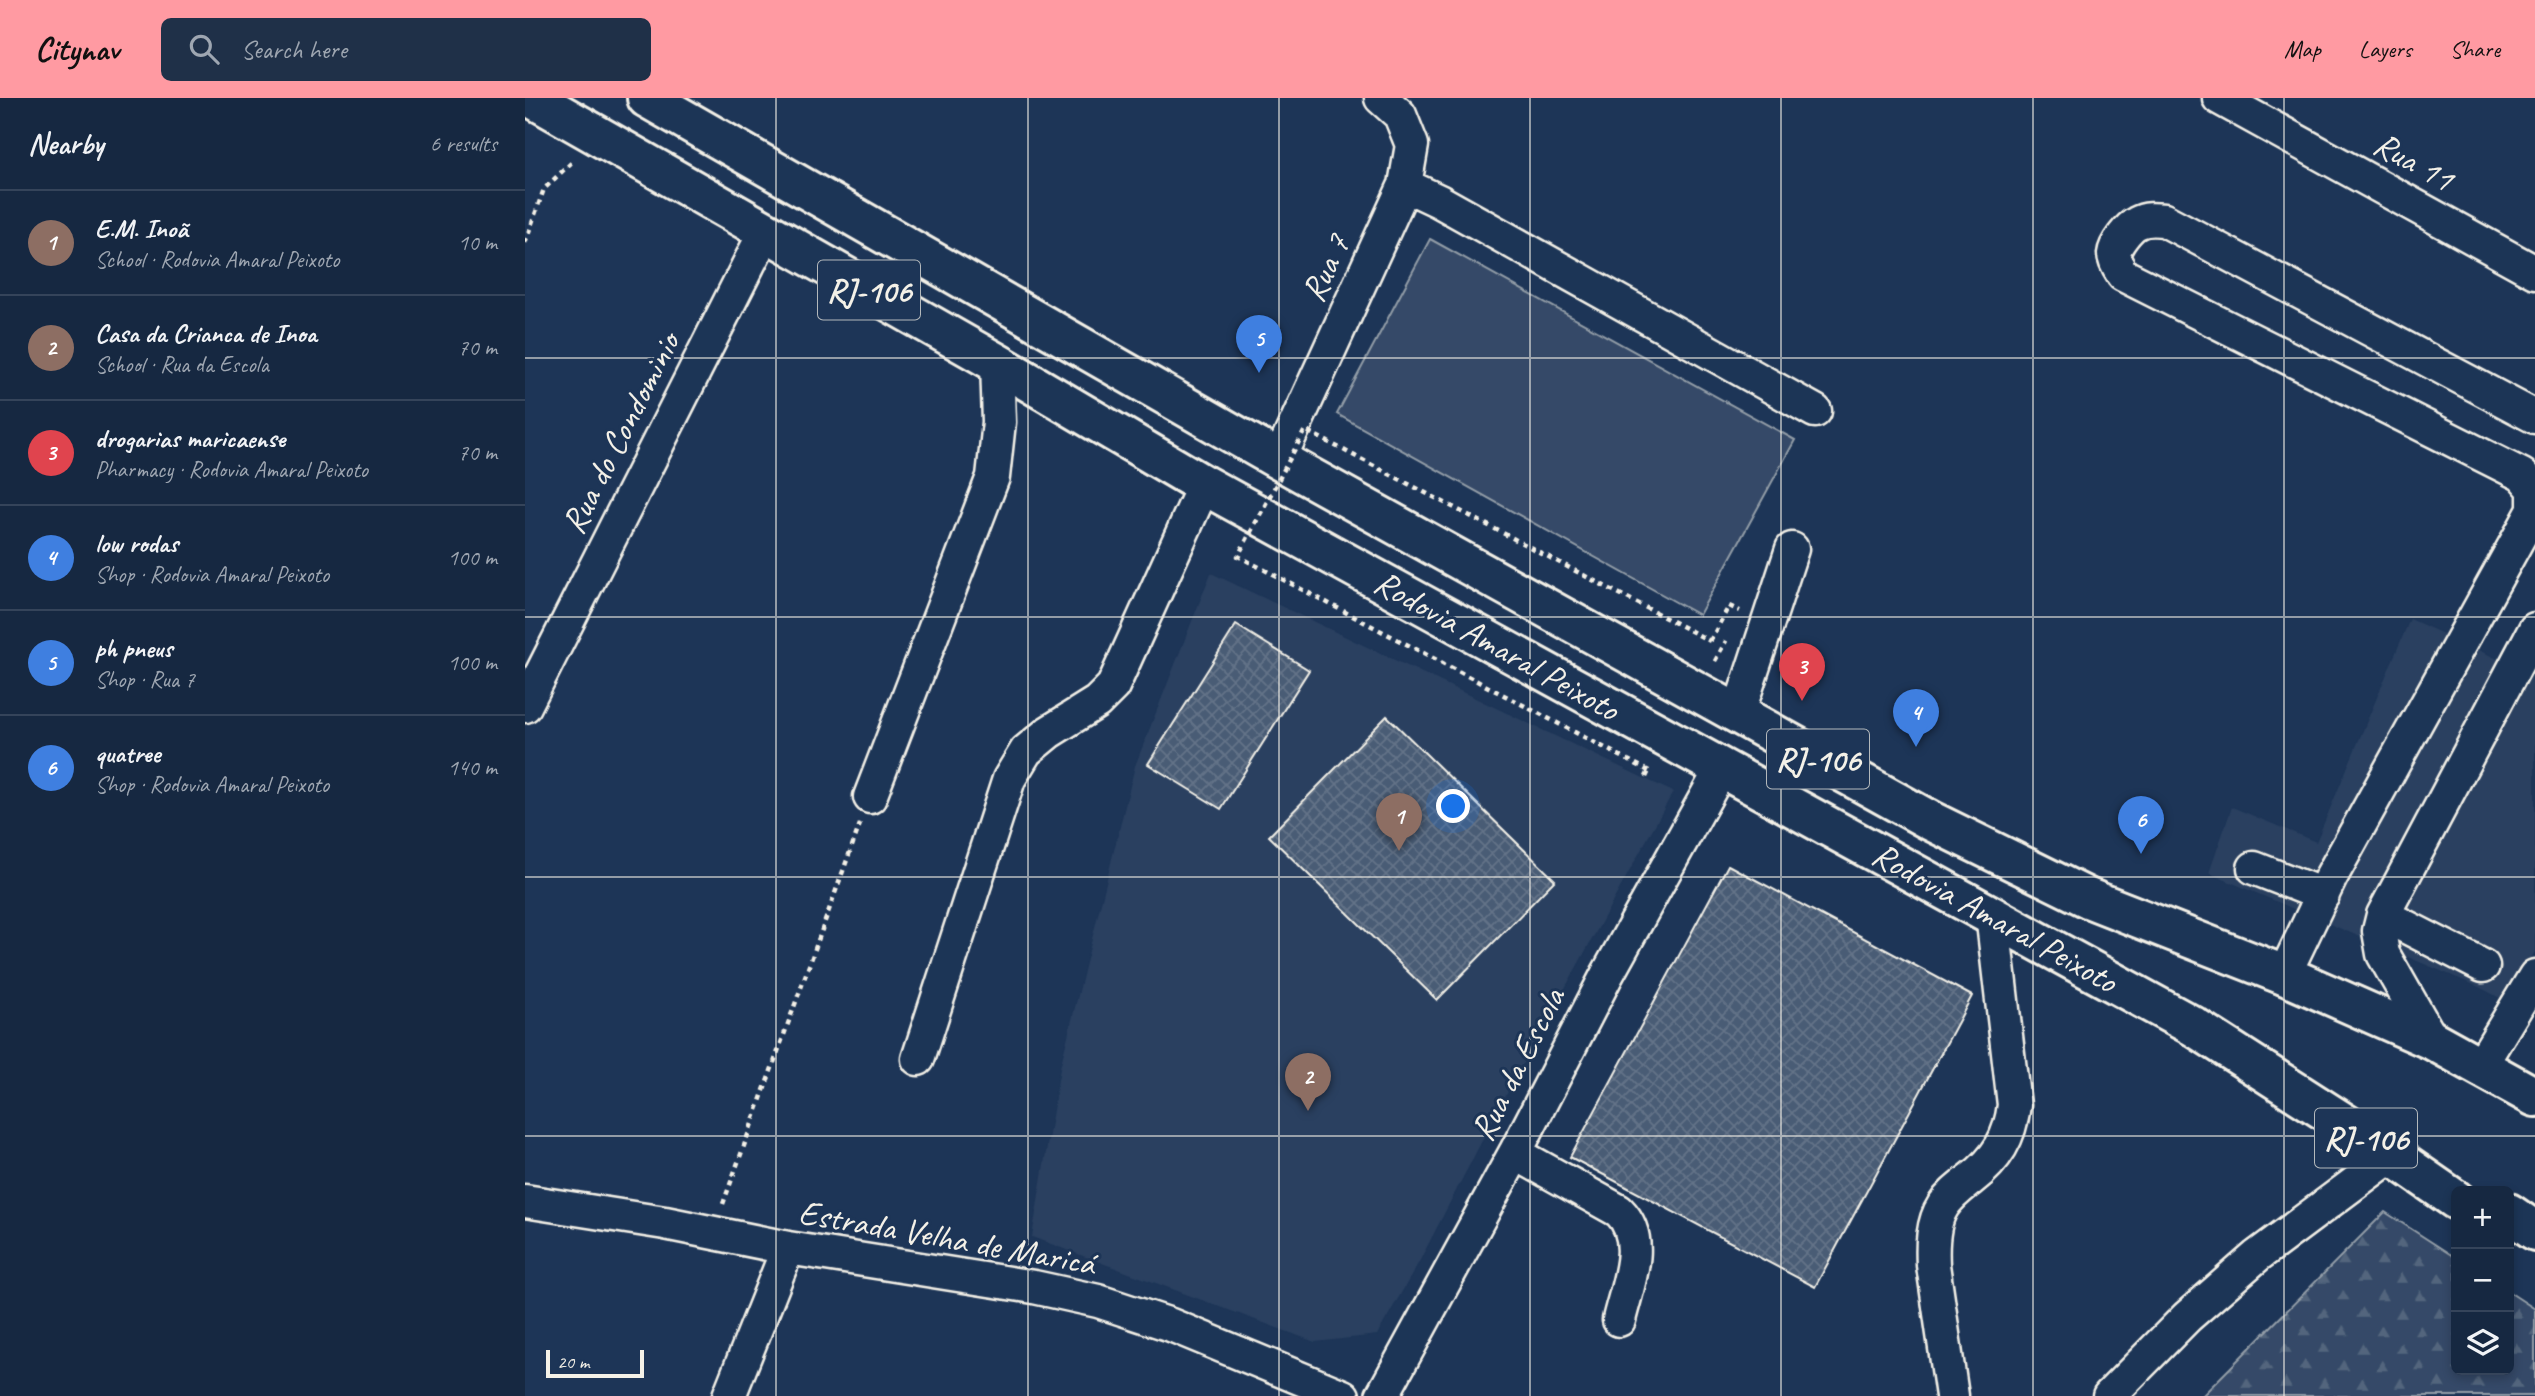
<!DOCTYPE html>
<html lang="en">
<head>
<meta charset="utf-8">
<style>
  :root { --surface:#162841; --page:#1f3048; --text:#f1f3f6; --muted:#9ea6b1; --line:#35445a; --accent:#ff9aa2 }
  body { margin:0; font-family:Caveat,sans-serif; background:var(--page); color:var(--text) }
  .controls { position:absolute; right:21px; bottom:21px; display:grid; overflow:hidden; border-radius:10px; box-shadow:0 4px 10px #0003 }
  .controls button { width:63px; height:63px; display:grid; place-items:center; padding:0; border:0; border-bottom:2px solid var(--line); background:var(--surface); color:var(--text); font:35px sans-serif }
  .scale { position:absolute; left:21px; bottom:18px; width:98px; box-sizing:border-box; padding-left:7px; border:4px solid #f4f1e8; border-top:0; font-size:19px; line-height:24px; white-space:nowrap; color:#f4f1e8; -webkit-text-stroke:5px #1d3557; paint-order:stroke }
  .you { position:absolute; left:929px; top:709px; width:24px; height:24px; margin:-18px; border:5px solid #fff; border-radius:50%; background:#1a73e8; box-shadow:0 0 0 10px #1a73e833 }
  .badge { display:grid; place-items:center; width:46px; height:46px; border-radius:50%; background:var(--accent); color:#fff; font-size:23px; font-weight:700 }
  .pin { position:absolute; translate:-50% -58px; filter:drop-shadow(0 2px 4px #0008) }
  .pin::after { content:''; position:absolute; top:37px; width:24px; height:21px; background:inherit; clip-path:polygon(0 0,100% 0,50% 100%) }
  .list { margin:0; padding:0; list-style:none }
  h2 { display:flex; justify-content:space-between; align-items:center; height:91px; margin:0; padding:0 28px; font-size:30px }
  h2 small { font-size:23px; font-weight:400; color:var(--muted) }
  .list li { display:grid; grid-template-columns:46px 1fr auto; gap:21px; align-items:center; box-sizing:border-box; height:105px; padding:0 28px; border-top:2px solid var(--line) }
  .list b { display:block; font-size:26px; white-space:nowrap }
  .list p { margin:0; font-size:23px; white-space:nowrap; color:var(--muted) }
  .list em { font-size:23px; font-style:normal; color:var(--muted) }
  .icon { flex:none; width:38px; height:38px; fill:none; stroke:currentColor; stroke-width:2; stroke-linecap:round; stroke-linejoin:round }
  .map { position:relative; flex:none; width:2010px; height:1298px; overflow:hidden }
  header { display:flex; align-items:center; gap:42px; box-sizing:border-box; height:98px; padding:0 35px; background:var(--accent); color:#111 }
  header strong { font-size:33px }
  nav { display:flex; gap:38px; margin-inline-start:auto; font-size:24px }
  .search { width:490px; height:63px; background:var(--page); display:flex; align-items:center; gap:18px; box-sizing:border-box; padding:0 24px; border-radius:10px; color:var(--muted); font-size:26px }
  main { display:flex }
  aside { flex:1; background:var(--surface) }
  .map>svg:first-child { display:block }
  .built { fill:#2a4060 }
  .forest { fill:url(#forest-firs); stroke:#949ea8; stroke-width:2 }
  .pitch { fill:#354a67; stroke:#949ea8; stroke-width:2 }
  .building { fill:url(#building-cross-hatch); stroke:#f4f1e8; stroke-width:2 }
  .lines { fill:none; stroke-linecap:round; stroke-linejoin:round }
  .minor-casing { stroke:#f4f1e8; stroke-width:37 }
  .highway-casing { stroke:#f4f1e8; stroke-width:44 }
  .path { stroke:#f4f1e8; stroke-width:4.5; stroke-dasharray:5 5; stroke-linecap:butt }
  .minor { stroke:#1d3557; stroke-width:32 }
  .highway { stroke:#1d3557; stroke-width:38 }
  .path-bridge { stroke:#f4f1e8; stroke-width:4.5; stroke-dasharray:5 5; stroke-linecap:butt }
  .grid { fill:none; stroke:#f4f1e8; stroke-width:2; stroke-opacity:0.55 }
  .labels { text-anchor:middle; stroke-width:6; stroke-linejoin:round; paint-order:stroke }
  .shield { fill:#1d3557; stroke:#b4b9bc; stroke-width:2 }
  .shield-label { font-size:33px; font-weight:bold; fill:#f4f1e8 }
  .street-label { font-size:35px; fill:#f4f1e8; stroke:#1d3557 }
</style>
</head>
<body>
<header>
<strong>Citynav</strong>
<div class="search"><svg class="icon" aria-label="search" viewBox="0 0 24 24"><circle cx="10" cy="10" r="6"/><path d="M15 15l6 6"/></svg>Search here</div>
<nav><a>Map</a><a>Layers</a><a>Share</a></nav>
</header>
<main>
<aside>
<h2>Nearby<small>6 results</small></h2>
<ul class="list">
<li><span class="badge" style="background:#8d6e63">1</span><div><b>E.M. Inoã</b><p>School · Rodovia Amaral Peixoto</p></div><em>10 m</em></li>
<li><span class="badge" style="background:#8d6e63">2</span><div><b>Casa da Crianca de Inoa</b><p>School · Rua da Escola</p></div><em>70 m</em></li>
<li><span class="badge" style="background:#e0444e">3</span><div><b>drogarias maricaense</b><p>Pharmacy · Rodovia Amaral Peixoto</p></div><em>70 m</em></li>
<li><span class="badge" style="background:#3f7fe0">4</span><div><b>low rodas</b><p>Shop · Rodovia Amaral Peixoto</p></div><em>100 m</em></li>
<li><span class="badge" style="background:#3f7fe0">5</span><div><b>ph pneus</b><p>Shop · Rua 7</p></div><em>100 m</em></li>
<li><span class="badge" style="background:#3f7fe0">6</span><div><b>quatree</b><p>Shop · Rodovia Amaral Peixoto</p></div><em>140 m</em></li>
</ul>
</aside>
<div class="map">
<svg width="2010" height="1298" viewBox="0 0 2010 1298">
  <defs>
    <pattern id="forest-firs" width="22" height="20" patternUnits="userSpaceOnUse" patternTransform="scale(1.75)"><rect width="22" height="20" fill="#354a67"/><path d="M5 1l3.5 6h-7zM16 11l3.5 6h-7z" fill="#53657d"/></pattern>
    <pattern id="building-cross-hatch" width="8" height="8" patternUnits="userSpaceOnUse" patternTransform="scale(1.75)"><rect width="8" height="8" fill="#485b74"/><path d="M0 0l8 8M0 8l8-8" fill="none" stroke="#637388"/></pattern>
  </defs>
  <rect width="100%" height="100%" fill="#1d3557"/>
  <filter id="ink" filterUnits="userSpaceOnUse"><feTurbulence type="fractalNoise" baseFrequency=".0143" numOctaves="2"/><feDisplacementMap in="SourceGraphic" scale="14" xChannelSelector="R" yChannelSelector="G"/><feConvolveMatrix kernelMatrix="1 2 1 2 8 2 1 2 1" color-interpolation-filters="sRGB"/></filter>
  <g filter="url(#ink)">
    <path class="built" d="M 686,475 L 1148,694 L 974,1010 L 894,1164 L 852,1237 L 790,1244 L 507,1139 L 535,970 L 610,668 Z
      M 1885,521 L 2010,578 L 2010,854 L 1979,902 L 1954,889 L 1684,775 L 1707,709 L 1791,744 Z"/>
    <path class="forest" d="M 1860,1114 L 1931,1160 L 1931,1272 L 1984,1272 L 1984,1194 L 2010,1211 L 2010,1298 L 1677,1298 Z"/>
    <path class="pitch" d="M 905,141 L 1270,342 L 1174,517 L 812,316 Z"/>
    <path class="building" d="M 711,527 L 784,572 L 696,711 L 623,666 Z
      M 862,618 L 1030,782 L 912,902 L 744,738 Z
      M 1203,767 L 1447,898 L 1290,1189 L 1045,1059 Z"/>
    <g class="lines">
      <g class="minor-casing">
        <path id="minor" d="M 1694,0 L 2010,174
          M 880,87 L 914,103 L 1290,313
          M 754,362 L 880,87 L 887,47 L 875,17 L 856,0
          M 0,608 L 240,134
          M 1213,616 L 1267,451
          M 345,699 L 468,379 L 474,324 L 472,265
          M 1729,770 L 1798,797
          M 1858,817 L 1958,868
          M 1759,877 L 1806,779 L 2009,412 L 2009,391 L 1997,377 L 1598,177 C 1594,171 1589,163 1589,156 C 1590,146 1604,129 1612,125 C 1621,120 1630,121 1639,122 L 2010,319
          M 1907,942 L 1858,856 L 1854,833 L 1858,817 L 2010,531
          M 393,961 L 484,681 L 501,653 L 524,634 L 572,604 L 588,588 L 679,387
          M 1954,970 L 2010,878
          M 990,1055 L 1094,1113 C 1123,1142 1102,1187 1094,1222
          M 0,1103 L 140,1125 L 263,1150 L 509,1189 L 573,1203 L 646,1227 L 818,1298
          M 204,1298 L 263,1150
          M 857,1298 L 990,1055 L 1082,877 L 1197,670
          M 1427,1298 L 1408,1167 C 1407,1148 1407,1125 1418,1108 C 1425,1097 1436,1089 1446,1081 C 1472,1061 1485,1040 1489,1007 L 1467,816
          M 1584,1298 L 1662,1219 L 1732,1158 L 1866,1058"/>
      </g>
      <g class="highway-casing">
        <path id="highway" d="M 7,0 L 472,265 L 679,387 L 1668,928 L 1830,1032 L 1931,1102
          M 122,0 L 754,362 L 1406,723 L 1563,800 L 1759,877 L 1907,942 L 2010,999
          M 1984,1115 L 2010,1133"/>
      </g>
      <path class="path" d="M 0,145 L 19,91 L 48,63
        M 1185,543 L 1204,508 L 1215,513
        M 1190,563 L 1201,543
        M 1121,679 L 1124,673
        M 198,1106 L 335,726"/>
      <use href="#minor" class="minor"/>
      <use href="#highway" class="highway"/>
      <path class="path-bridge" d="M 1124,673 L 713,458 L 780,332 L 1185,543"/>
    </g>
  </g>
  <path class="grid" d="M 251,0 L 251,1298M 503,0 L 503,1298M 754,0 L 754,1298M 1005,0 L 1005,1298M 1256,0 L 1256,1298M 1508,0 L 1508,1298M 1759,0 L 1759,1298M 0,260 L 2010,260M 0,519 L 2010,519M 0,779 L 2010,779M 0,1038 L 2010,1038"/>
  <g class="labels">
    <g class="shield">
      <rect x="293" y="162.5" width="102" height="59" rx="5"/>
      <rect x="1242" y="631.5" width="102" height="59" rx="5"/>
      <rect x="1790" y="1010.5" width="102" height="59" rx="5"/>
    </g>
    <g class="shield-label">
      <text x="344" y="204">RJ-106</text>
      <text x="1293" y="673">RJ-106</text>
      <text x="1841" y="1052">RJ-106</text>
    </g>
    <g class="street-label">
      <text transform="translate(1889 63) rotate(29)" y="12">Rua 11</text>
      <text transform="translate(800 170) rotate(-65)" y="12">Rua 7</text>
      <text transform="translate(95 335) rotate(-63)" y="12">Rua do Condominio</text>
      <text transform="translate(972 547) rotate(29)" y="12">Rodovia Amaral Peixoto</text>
      <text transform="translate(1470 819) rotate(29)" y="12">Rodovia Amaral Peixoto</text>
      <text transform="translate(992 966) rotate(-63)" y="12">Rua da Escola</text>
      <text transform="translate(422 1139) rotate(10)" y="12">Estrada Velha de Maricá</text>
    </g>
  </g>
</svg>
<div class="controls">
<button>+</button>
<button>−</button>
<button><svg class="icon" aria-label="layers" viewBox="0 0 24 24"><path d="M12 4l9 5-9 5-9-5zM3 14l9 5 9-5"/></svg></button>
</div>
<div class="scale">20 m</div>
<div class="you"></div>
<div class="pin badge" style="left:874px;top:753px;background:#8d6e63">1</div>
<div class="pin badge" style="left:783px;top:1013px;background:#8d6e63">2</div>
<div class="pin badge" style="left:1277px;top:603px;background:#e0444e">3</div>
<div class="pin badge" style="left:1391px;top:649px;background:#3f7fe0">4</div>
<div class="pin badge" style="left:734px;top:275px;background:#3f7fe0">5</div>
<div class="pin badge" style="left:1616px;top:756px;background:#3f7fe0">6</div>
</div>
</main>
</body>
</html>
